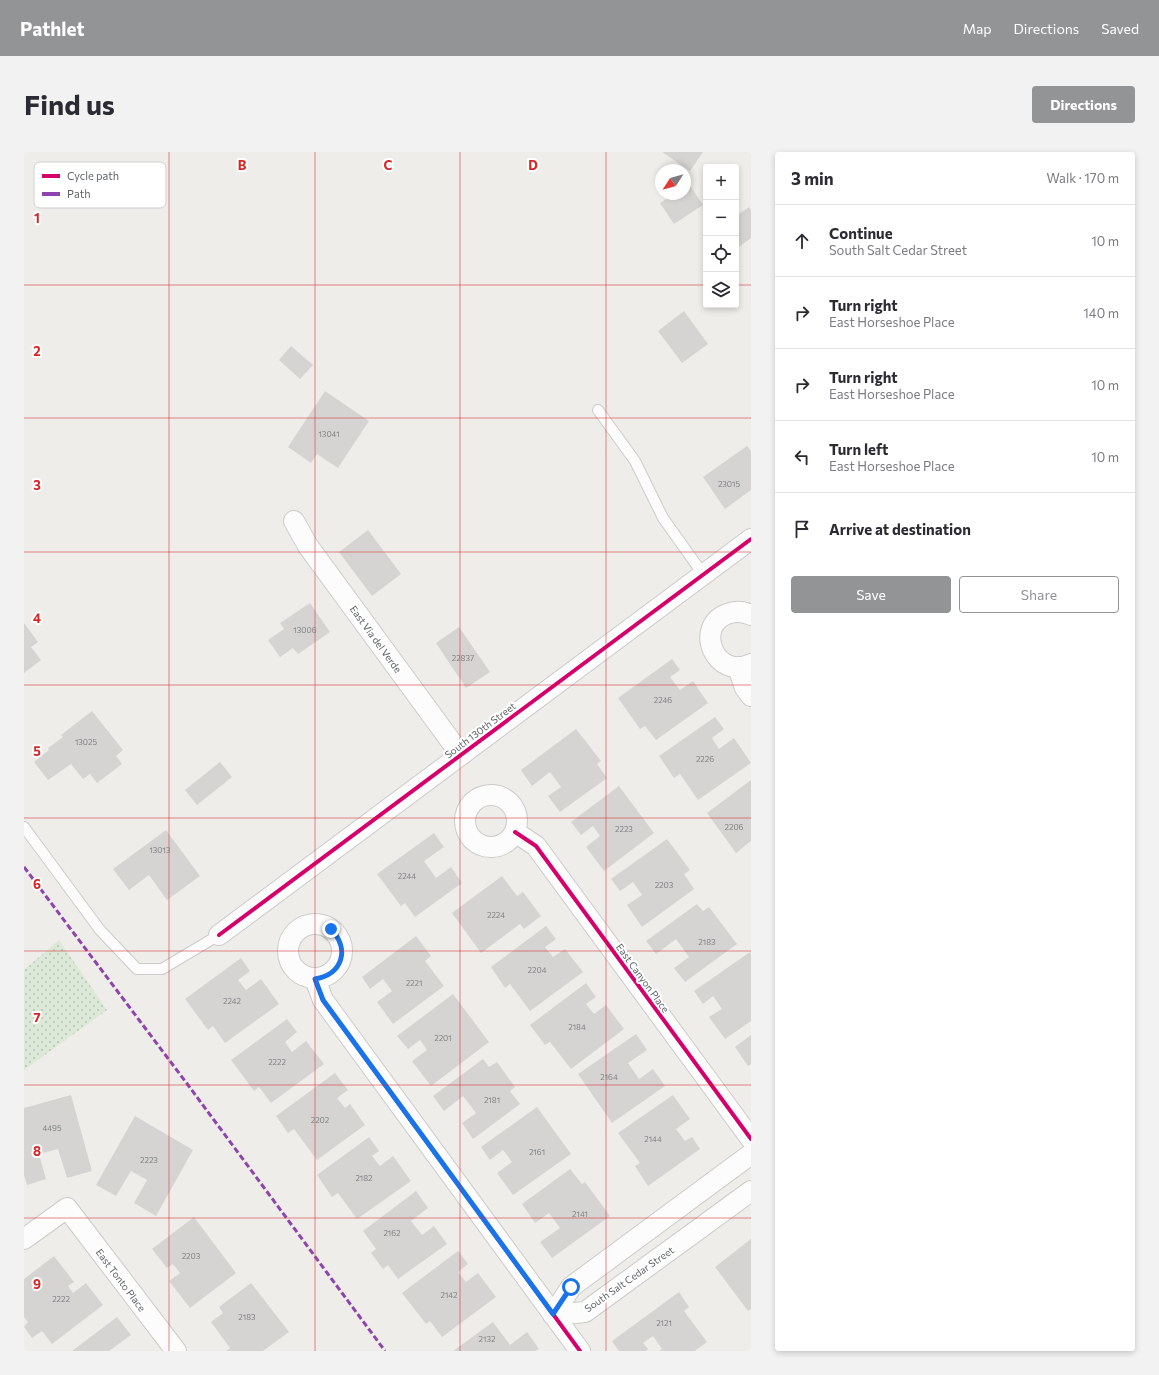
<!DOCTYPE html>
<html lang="en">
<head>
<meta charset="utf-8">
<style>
  :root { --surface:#fff; --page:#f2f2f3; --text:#2b2b33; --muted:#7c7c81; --line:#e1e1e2; --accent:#929495 }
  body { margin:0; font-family:Commissioner,sans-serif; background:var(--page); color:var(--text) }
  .controls { position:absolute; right:12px; top:12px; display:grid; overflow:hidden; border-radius:4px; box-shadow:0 2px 6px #0003 }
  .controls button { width:36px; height:36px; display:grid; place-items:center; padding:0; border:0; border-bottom:1px solid var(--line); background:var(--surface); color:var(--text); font:20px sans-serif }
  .compass { position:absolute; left:631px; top:12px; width:36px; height:36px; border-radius:50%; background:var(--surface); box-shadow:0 2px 6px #0003; rotate:234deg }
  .stop { position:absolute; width:12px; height:12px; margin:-9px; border:3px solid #1a73e8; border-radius:50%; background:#fff }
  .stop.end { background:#1a73e8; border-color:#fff; box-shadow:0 1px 4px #0008 }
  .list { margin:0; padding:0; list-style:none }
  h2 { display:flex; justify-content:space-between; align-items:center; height:52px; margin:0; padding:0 16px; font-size:17px }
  h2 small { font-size:13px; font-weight:400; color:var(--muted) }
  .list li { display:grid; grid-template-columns:26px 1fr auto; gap:12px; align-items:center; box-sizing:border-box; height:72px; padding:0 16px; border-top:1px solid var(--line) }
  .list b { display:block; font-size:15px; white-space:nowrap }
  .list p { margin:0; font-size:13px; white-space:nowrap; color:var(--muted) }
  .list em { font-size:13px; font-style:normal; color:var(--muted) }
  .actions { display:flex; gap:8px; padding:12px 16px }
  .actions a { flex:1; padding:9px 0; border:1px solid var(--accent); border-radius:4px; text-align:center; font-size:14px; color:var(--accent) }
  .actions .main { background:var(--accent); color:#fff }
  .icon { flex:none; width:22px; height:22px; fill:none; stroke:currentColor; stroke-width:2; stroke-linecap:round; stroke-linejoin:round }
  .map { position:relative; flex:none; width:727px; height:1199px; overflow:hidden; border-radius:4px }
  header { display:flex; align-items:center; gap:24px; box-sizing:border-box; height:56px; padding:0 20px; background:var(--accent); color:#fff }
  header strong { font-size:19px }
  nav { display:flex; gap:22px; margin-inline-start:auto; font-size:14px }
  .intro { display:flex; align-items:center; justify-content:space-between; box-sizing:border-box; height:96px; padding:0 24px }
  h1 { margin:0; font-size:28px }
  .button { padding:10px 18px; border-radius:4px; background:var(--accent); color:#fff; font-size:14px; font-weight:700 }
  main { display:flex; gap:24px; padding:0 24px }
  aside { flex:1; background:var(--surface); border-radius:4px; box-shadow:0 2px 6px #0003 }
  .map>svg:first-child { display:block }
  .park { fill:url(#park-dots) }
  .building { fill:#d6d4d3 }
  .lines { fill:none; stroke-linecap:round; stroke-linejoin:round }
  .service-casing { stroke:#cccbca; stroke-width:12 }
  .minor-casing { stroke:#cccbca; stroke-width:22 }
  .service { stroke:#fdfcfc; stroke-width:10 }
  .minor { stroke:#fdfcfc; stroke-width:20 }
  .quiet { stroke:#8e44ad; stroke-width:3; stroke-dasharray:6 3; stroke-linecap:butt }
  .cycleway-casing { stroke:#fff; stroke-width:6 }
  .cycleway { stroke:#d6006c; stroke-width:4 }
  .route { stroke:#1a73e8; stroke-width:5 }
  .grid { fill:none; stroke:#d62828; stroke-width:1; stroke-opacity:0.55 }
  .labels { text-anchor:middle; stroke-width:4; stroke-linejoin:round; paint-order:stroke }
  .number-label { font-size:8px; fill:#7f8183 }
  .street-label { font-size:10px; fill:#606467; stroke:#fff }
  .key { fill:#fff; stroke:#cfd0d1; stroke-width:1 }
  .key-label { font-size:11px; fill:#606467 }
  .grid-label { font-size:13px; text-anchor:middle; font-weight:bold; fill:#d62828; stroke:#fff; stroke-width:4; stroke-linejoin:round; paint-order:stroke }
</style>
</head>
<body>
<header>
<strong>Pathlet</strong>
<nav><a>Map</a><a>Directions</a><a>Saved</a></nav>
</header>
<div class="intro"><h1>Find us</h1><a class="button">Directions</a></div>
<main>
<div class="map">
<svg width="727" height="1199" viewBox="0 0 727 1199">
  <defs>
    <pattern id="park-dots" width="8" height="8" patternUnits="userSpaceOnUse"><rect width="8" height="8" fill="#dce8d8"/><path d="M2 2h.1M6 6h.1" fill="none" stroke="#b6c0b3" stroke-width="1.8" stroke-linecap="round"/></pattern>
  </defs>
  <rect width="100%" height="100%" fill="#efedea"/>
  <path class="park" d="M 35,788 L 83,858 L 0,918 L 0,818 Z"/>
  <path class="building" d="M 638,0 L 679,0 L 666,19 Z
    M 665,32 L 679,53 L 650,72 L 636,51 L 650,42 L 661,42 L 661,35 Z
    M 725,55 L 727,58 L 727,86 L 712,97 L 712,64 Z
    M 660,159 L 684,192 L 658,211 L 634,179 Z
    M 267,194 L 289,213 L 276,227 L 255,208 Z
    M 301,239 L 345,269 L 314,316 L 293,302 L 287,311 L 264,295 Z
    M 723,294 L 727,299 L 727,338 L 701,357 L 679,325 Z
    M 344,378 L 377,422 L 348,444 L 315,400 Z
    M 286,451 L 306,480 L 274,502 L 269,496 L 256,505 L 244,488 L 260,477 L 256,471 Z
    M 0,471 L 14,490 L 7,495 L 17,508 L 0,521 Z
    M 435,475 L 466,520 L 442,536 L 412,491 Z
    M 648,507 L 656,518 L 646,525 L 656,538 L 669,529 L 684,551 L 632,588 L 621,574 L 616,577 L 594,546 Z
    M 68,559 L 99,598 L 92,604 L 98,612 L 73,631 L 66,622 L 59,627 L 47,612 L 24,628 L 10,610 L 25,598 L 24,596 L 39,585 L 37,583 Z
    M 691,565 L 700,577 L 688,586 L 695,597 L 710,586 L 727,611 L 674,648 L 656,622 L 650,626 L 635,604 Z
    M 552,577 L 577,609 L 573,612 L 583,626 L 536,660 L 524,644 L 537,635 L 526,620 L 508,634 L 497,618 Z
    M 196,610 L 208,625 L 173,653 L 161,638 Z
    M 727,628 L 727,689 L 712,701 L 683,661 Z
    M 595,634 L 630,681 L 580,719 L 562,695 L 576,684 L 569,674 L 557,683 L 547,670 Z
    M 142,678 L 176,724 L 143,748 L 125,723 L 105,738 L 89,717 Z
    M 410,681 L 420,695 L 400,709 L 412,726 L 427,715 L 438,731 L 391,765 L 381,751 L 377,754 L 353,722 Z
    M 643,687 L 666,718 L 660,722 L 670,737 L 618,775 L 603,753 L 618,743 L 609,730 L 596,739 L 587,727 Z
    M 478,724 L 493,744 L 499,740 L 517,764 L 500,777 L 496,772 L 457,801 L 428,761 Z
    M 673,752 L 679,759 L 685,755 L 713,792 L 661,830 L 650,816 L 665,805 L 652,787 L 632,802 L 622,789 Z
    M 522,774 L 532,787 L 521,795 L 529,805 L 541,797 L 559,820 L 506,859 L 486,832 L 481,836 L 467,815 Z
    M 392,784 L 407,804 L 401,809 L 420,834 L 369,872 L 353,850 L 368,839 L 359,827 L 346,837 L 338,825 Z
    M 726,800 L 727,802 L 727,869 L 701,887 L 685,865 L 698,857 L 689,844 L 679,852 L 670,839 Z
    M 217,806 L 226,819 L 214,828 L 222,838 L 237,827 L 255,852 L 201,891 L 189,874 L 184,878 L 161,847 Z
    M 562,831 L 572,845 L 562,852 L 570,862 L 582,853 L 600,877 L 547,917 L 526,890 L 521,893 L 506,873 Z
    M 429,842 L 465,890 L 407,934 L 388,909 L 403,898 L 396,888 L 384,897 L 373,884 Z
    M 263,867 L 273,880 L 261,890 L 268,900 L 282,889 L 300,912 L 247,951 L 235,935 L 230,939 L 207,908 Z
    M 612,882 L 623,898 L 604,911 L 615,927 L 629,917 L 641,934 L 588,971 L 554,922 Z
    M 727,883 L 727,912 L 724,914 L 711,895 Z
    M 459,907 L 465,915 L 473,910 L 491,935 L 486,939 L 496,952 L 449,987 L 438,971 L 452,961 L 439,944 L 420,959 L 409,944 Z
    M 311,921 L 324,938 L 313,946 L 321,956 L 326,952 L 341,973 L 293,1008 L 270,977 L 264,981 L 252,964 Z
    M 47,943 L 68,1019 L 43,1026 L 34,997 L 15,1002 L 22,1027 L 3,1033 L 0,1023 L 0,956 Z
    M 649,943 L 666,967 L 652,977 L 661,989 L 668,985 L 676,997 L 624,1034 L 611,1014 L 616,1011 L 594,981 Z
    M 513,955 L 547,1002 L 489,1043 L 473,1021 L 488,1010 L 479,998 L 466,1008 L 457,995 Z
    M 111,964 L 169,998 L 132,1064 L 110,1051 L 123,1028 L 107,1019 L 92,1044 L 72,1033 Z
    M 345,985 L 355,999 L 348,1004 L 356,1014 L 369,1004 L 387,1029 L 333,1067 L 314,1041 L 308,1045 L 293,1023 Z
    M 546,1017 L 558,1032 L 561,1030 L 586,1064 L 528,1106 L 516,1090 L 536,1076 L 525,1061 L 511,1071 L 498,1052 Z
    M 392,1039 L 404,1056 L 387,1069 L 398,1083 L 410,1074 L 423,1092 L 374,1127 L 364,1113 L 359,1117 L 347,1101 L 352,1097 L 339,1079 Z
    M 170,1065 L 212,1121 L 166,1156 L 145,1129 L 156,1121 L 149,1112 L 143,1116 L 128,1097 Z
    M 727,1087 L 727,1157 L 724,1159 L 691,1115 Z
    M 434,1099 L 444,1112 L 434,1120 L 442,1130 L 454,1121 L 472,1145 L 418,1185 L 406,1169 L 402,1172 L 378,1141 Z
    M 30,1104 L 50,1130 L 44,1134 L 49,1141 L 62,1131 L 79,1153 L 28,1192 L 18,1179 L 8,1186 L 0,1175 L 4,1170 L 0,1165 L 0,1127 Z
    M 227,1131 L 265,1180 L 239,1199 L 202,1199 L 206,1196 L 187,1170 L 199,1161 L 195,1155 Z
    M 655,1140 L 665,1155 L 660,1159 L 683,1190 L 671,1199 L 635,1199 L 638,1197 L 629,1184 L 619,1191 L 624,1197 L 622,1199 L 595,1199 L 588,1189 Z
    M 93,1165 L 107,1183 L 85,1199 L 48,1199 Z
    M 469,1170 L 486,1193 L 503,1180 L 515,1197 L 511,1199 L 429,1199 Z"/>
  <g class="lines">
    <g class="service-casing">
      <path id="service" d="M 574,258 L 611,309 L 639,366 L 679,422
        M 0,675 L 76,778 L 113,817 L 138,817 L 195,783"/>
    </g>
    <g class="minor-casing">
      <path id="minor" d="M 270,369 L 284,394 L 437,603
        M 727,463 C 719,459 711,459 703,462 C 669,475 692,529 727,512
        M 714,515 L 721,536 L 727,544
        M441 669a26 26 0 1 1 52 0a26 26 0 1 1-52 0Z
        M 491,680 L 512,694 L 727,987
        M264 799a27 27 0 1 1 54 0a27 27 0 1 1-54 0Z
        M 195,783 L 727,387
        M 291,827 L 299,848 L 556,1199
        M 0,1087 L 43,1056 L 152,1199
        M 529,1163 L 547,1135 L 727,1002
        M 529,1163 L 561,1160 L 727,1039"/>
    </g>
    <use href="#service" class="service"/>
    <use href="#minor" class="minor"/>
    <path class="quiet" d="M 0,715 L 164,933 L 361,1199"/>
    <g class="cycleway-casing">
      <path id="cycleway" d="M 491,680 L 512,694 L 727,987
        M 195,783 L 727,387
        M 291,827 L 299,848 L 556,1199"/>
    </g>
    <use href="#cycleway" class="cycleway"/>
  </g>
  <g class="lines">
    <path class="route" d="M 307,777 C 326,797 319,822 291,827 L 299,848 L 529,1162 L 547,1135"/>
  </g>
  <path class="grid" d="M 145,0 L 145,1199M 291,0 L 291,1199M 436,0 L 436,1199M 582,0 L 582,1199M 0,133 L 682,133M 712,133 L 727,133M 0,266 L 727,266M 0,400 L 727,400M 0,533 L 727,533M 0,666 L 727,666M 0,799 L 727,799M 0,933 L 727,933M 0,1066 L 727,1066"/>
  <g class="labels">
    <g class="number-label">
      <text x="305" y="285">13041</text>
      <text x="705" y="335">23015</text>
      <text x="281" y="481">13006</text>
      <text x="439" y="509">22837</text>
      <text x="639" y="551">2246</text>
      <text x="62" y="593">13025</text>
      <text x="681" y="610">2226</text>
      <text x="710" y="678">2206</text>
      <text x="600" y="680">2223</text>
      <text x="136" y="701">13013</text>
      <text x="383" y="727">2244</text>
      <text x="640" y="736">2203</text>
      <text x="472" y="766">2224</text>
      <text x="683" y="793">2183</text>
      <text x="513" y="821">2204</text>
      <text x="390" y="834">2221</text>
      <text x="208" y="852">2242</text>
      <text x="553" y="878">2184</text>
      <text x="419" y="889">2201</text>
      <text x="253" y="913">2222</text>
      <text x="585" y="928">2164</text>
      <text x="468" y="951">2181</text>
      <text x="296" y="971">2202</text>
      <text x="28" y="979">4495</text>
      <text x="629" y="990">2144</text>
      <text x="513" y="1003">2161</text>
      <text x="125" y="1011">2223</text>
      <text x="340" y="1029">2182</text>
      <text x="556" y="1065">2141</text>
      <text x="368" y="1084">2162</text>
      <text x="167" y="1107">2203</text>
      <text x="425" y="1146">2142</text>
      <text x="37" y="1150">2222</text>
      <text x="223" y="1168">2183</text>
      <text x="640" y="1174">2121</text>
      <text x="463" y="1190">2132</text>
    </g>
    <g class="street-label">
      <text transform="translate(352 487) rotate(54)" y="4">East Via del Verde</text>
      <text transform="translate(456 578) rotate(-37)" y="4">South 130th Street</text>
      <text transform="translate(619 826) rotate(54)" y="4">East Canyon Place</text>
      <text transform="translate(605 1127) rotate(-35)" y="4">South Salt Cedar Street</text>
      <text transform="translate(97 1128) rotate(53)" y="4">East Tonto Place</text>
    </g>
  </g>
  <rect x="10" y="10" width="132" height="46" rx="6" class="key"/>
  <rect x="18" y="22" width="18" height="4" fill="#d6006c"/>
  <rect x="18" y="40" width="18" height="4" fill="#8e44ad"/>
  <g class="key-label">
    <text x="43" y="28">Cycle path</text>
    <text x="43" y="46">Path</text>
  </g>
  <g class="grid-label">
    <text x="218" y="18">B</text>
    <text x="364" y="18">C</text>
    <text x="509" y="18">D</text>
    <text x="13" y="71">1</text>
    <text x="13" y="204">2</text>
    <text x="13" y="338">3</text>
    <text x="13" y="471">4</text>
    <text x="13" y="604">5</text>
    <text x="13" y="737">6</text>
    <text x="13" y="870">7</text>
    <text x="13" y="1004">8</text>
    <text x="13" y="1137">9</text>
  </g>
</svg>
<div class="controls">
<button>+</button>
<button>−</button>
<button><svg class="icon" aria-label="locate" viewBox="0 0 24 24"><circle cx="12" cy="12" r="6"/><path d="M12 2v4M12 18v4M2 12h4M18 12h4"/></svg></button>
<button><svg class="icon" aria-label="layers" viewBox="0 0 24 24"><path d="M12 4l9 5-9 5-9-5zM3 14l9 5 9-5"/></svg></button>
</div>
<svg class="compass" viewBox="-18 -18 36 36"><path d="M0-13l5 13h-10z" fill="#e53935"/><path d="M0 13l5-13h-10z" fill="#7c7c81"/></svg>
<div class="stop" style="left:547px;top:1135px"></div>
<div class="stop end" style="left:307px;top:777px"></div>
</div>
<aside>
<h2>3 min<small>Walk · 170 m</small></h2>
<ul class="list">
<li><svg class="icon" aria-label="ahead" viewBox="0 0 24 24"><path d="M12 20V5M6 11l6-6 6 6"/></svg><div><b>Continue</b><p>South Salt Cedar Street</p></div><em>10 m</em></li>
<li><svg class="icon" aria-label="right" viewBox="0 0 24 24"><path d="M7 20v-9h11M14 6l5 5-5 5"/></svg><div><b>Turn right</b><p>East Horseshoe Place</p></div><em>140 m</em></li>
<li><svg class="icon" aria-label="right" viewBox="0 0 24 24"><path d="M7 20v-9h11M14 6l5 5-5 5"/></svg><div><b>Turn right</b><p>East Horseshoe Place</p></div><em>10 m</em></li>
<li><svg class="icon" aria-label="left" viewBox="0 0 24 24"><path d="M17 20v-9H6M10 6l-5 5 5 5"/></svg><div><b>Turn left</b><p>East Horseshoe Place</p></div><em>10 m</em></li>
<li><svg class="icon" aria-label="arrive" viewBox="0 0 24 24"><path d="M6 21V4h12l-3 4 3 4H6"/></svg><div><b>Arrive at destination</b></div></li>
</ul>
<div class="actions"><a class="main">Save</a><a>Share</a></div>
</aside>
</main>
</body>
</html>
